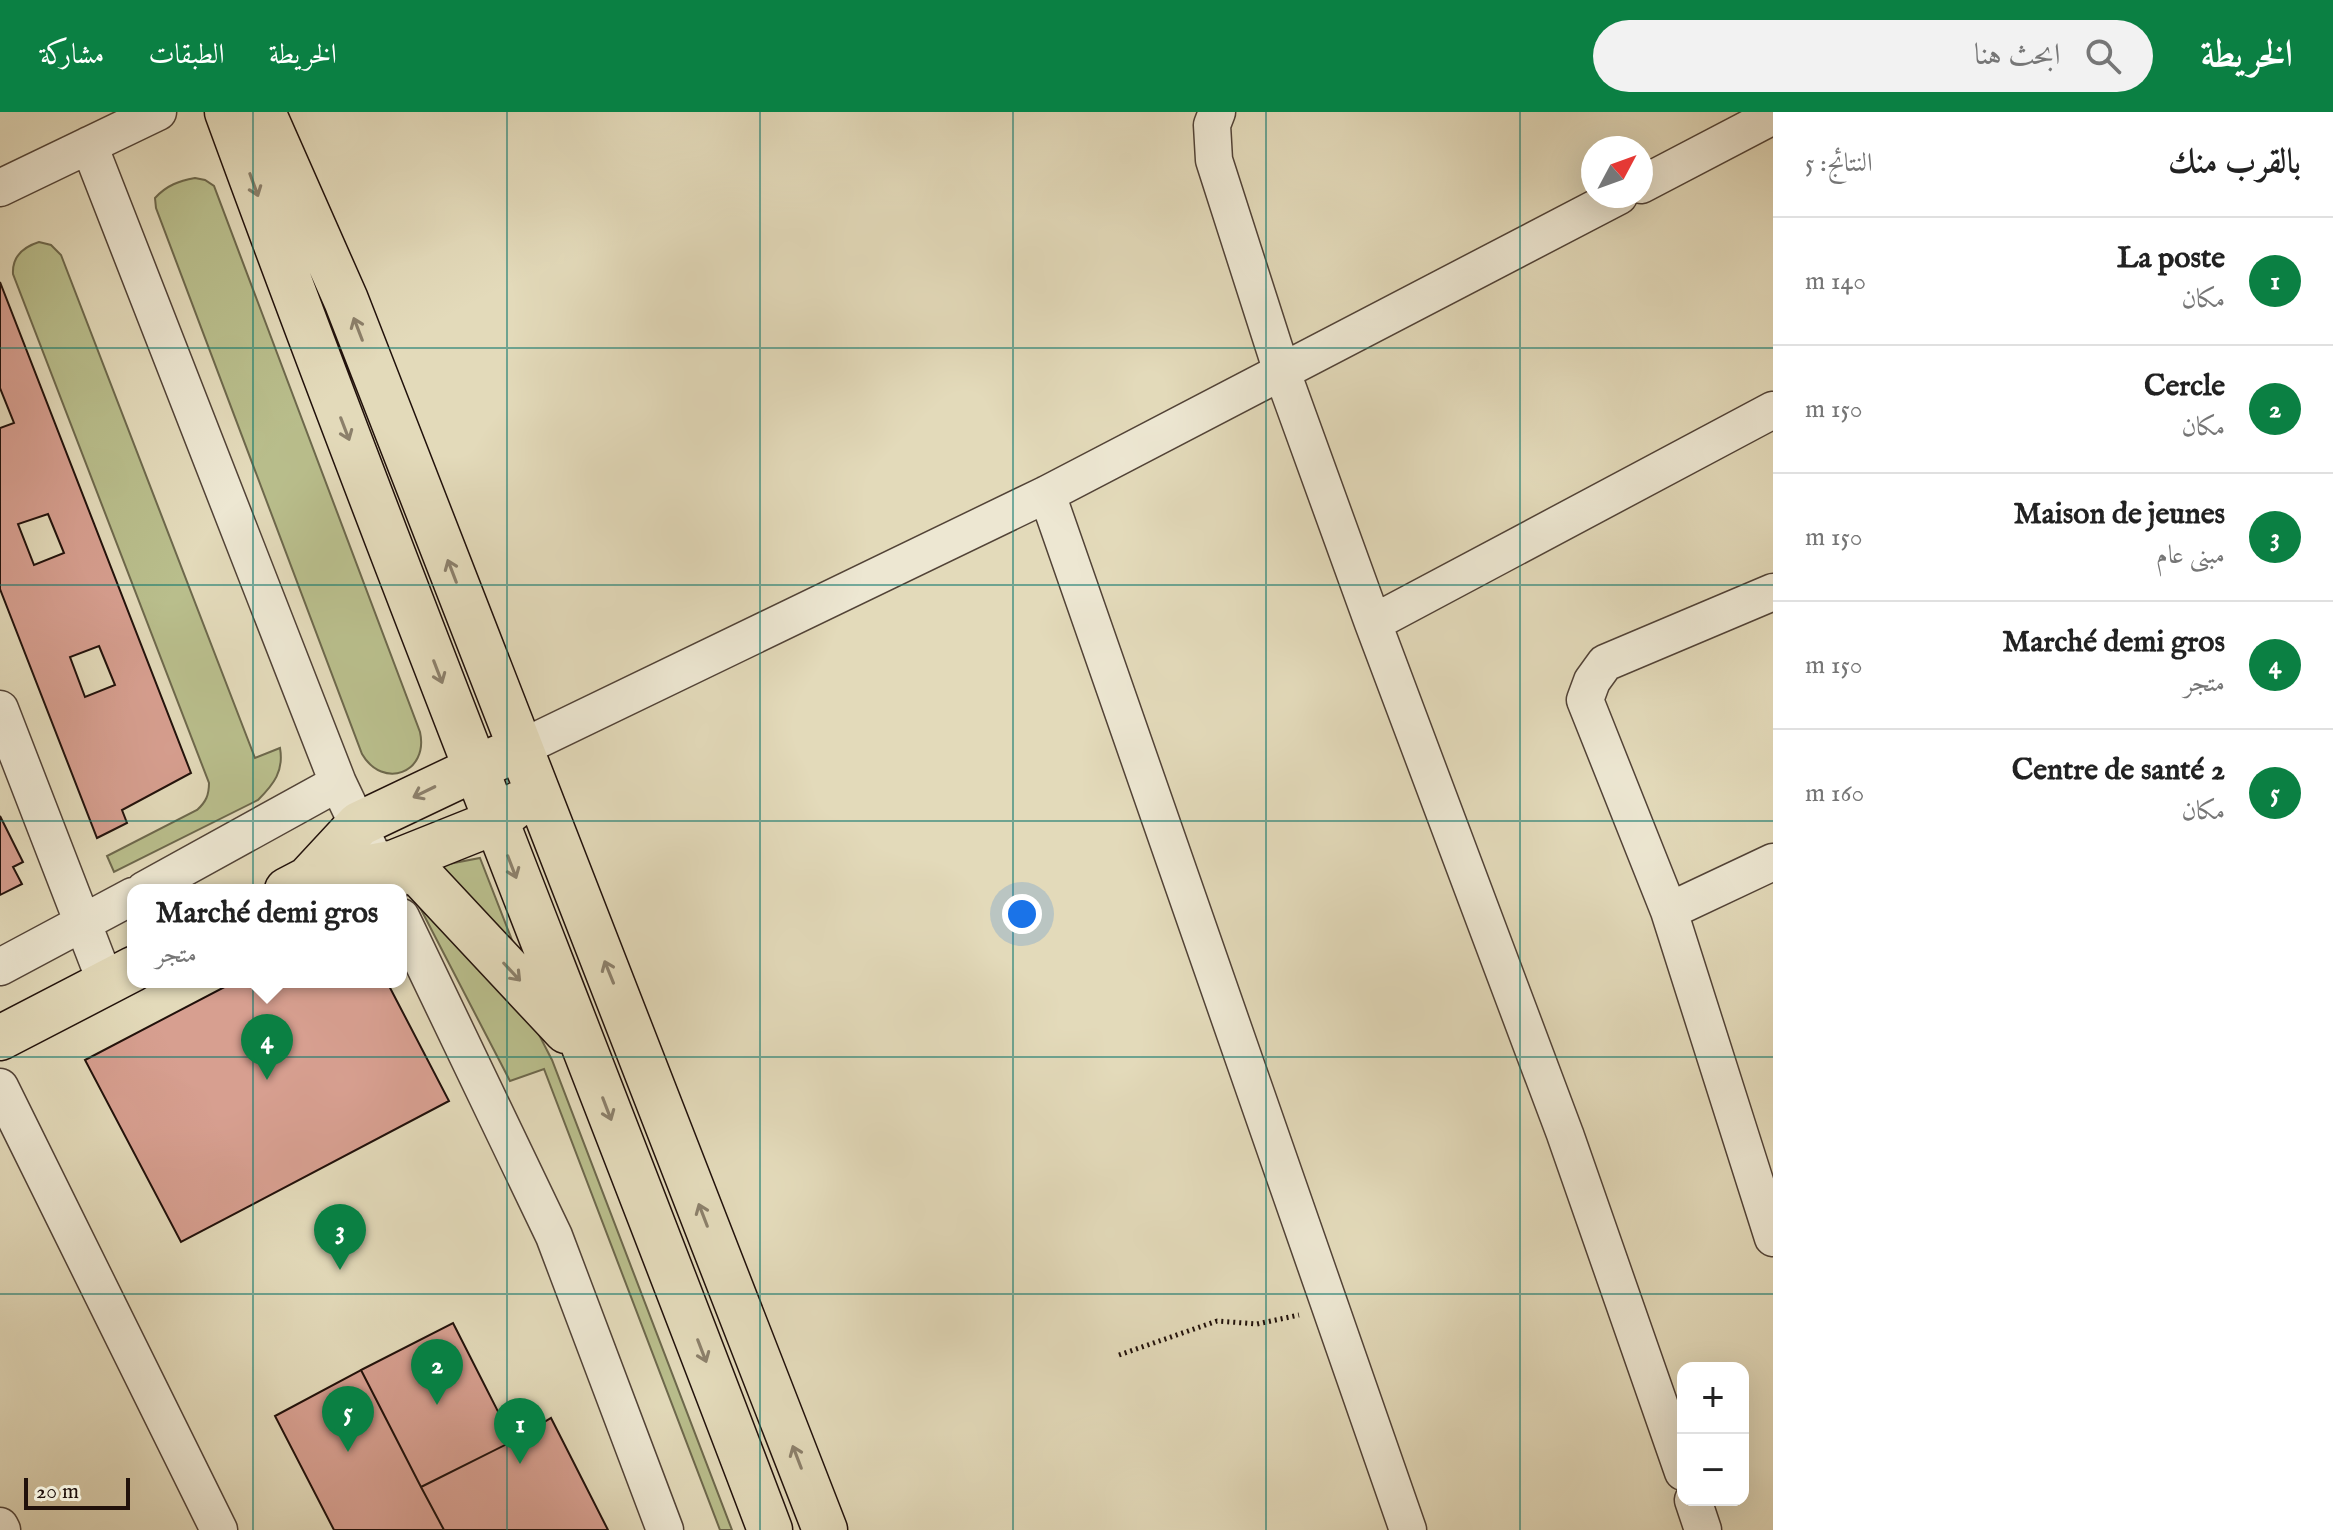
<!DOCTYPE html>
<html lang="ar">
<head>
<meta charset="utf-8">
<style>
  :root { --surface:#fff; --page:#f2f2f2; --text:#222; --muted:#767676; --line:#e0e0e0; --accent:#0b8043 }
  body { margin:0; font-family:"IM FELL English",Amiri,serif; background:var(--page); color:var(--text); direction:rtl }
  .controls { position:absolute; right:24px; bottom:24px; display:grid; overflow:hidden; border-radius:16px; box-shadow:0 8px 32px #0002 }
  .controls button { width:72px; height:72px; display:grid; place-items:center; padding:0; border:0; border-bottom:2px solid var(--line); background:var(--surface); color:var(--text); font:40px sans-serif }
  .compass { position:absolute; left:1581px; top:24px; width:72px; height:72px; border-radius:50%; background:var(--surface); box-shadow:0 8px 32px #0002; rotate:49deg }
  .scale { position:absolute; left:24px; bottom:20px; width:106px; box-sizing:border-box; padding-left:8px; border:4px solid #21110b; border-top:0; font-size:22px; line-height:28px; white-space:nowrap; color:#21110b; -webkit-text-stroke:6px #ede7d2; paint-order:stroke }
  .you { position:absolute; left:1022px; top:802px; width:28px; height:28px; margin:-20px; border:6px solid #fff; border-radius:50%; background:#1a73e8; box-shadow:0 0 0 12px #1a73e833 }
  .badge { display:grid; place-items:center; width:52px; height:52px; border-radius:50%; background:var(--accent); color:#fff; font-size:26px; font-weight:700 }
  .pin { position:absolute; translate:-50% -66px; filter:drop-shadow(0 2px 4px #0008) }
  .pin::after { content:''; position:absolute; top:42px; width:28px; height:24px; background:inherit; clip-path:polygon(0 0,100% 0,50% 100%) }
  .popup { position:absolute; left:127px; top:772px; width:280px; height:104px; box-sizing:border-box; display:grid; place-content:center; border-radius:16px; background:var(--surface); filter:drop-shadow(0 2px 6px #0005); font-size:26px; white-space:nowrap; color:var(--muted) }
  .popup b { font-size:30px; color:var(--text) }
  .popup::after { content:''; position:absolute; left:50%; top:100%; margin-left:-16px; border:16px solid transparent; border-top-color:var(--surface) }
  .list { margin:0; padding:0; list-style:none }
  h2 { display:flex; justify-content:space-between; align-items:center; height:104px; margin:0; padding:0 32px; font-size:34px }
  h2 small { font-size:26px; font-weight:400; color:var(--muted) }
  .list li { display:grid; grid-template-columns:52px 1fr auto; gap:24px; align-items:center; box-sizing:border-box; height:128px; padding:0 32px; border-top:2px solid var(--line) }
  .list b { display:block; font-size:30px; white-space:nowrap }
  .list p { margin:0; font-size:26px; white-space:nowrap; color:var(--muted) }
  .list em { font-size:26px; font-style:normal; color:var(--muted) }
  .icon { flex:none; width:44px; height:44px; fill:none; stroke:currentColor; stroke-width:2; stroke-linecap:round; stroke-linejoin:round }
  .map { position:relative; flex:none; width:1773px; height:1418px; overflow:hidden; direction:ltr }
  header { display:flex; align-items:center; gap:48px; box-sizing:border-box; height:112px; padding:0 40px; background:var(--accent); color:#fff }
  header strong { font-size:38px }
  nav { display:flex; gap:44px; margin-inline-start:auto; font-size:28px }
  .search { width:560px; height:72px; background:var(--page); display:flex; align-items:center; gap:20px; box-sizing:border-box; padding:0 28px; border-radius:44px; color:var(--muted); font-size:30px }
  main { display:flex }
  aside { flex:1; background:var(--surface) }
  .map>svg:first-child { display:block }
  .green { fill:#b9be8c; stroke:#6d684c; stroke-width:2 }
  .building { fill:#d79f90; stroke:#21110b; stroke-width:2; fill-rule:evenodd }
  .lines { fill:none; stroke-linecap:round; stroke-linejoin:round }
  .minor-casing { stroke:#524337; stroke-width:39 }
  .major-casing { stroke:#21110b; stroke-width:47 }
  .path { stroke:#21110b; stroke-width:5; stroke-dasharray:2 4; stroke-linecap:butt }
  .minor { stroke:#ede7d2; stroke-width:36 }
  .major { stroke:#e3daba; stroke-width:44 }
  .oneway { stroke:#8c806b }
  .grid { fill:none; stroke:#0f766e; stroke-width:2; stroke-opacity:0.55 }
</style>
</head>
<body>
<header>
<strong>الخريطة</strong>
<div class="search"><svg class="icon" aria-label="search" viewBox="0 0 24 24"><circle cx="10" cy="10" r="6"/><path d="M15 15l6 6"/></svg>ابحث هنا</div>
<nav><a>الخريطة</a><a>الطبقات</a><a>مشاركة</a></nav>
</header>
<main>
<aside>
<h2>بالقرب منك<small>النتائج: 5</small></h2>
<ul class="list">
<li><span class="badge">1</span><div><b>La poste</b><p>مكان</p></div><em>140 m</em></li>
<li><span class="badge">2</span><div><b>Cercle</b><p>مكان</p></div><em>150 m</em></li>
<li><span class="badge">3</span><div><b>Maison de jeunes</b><p>مبنى عام</p></div><em>150 m</em></li>
<li><span class="badge">4</span><div><b>Marché demi gros</b><p>متجر</p></div><em>150 m</em></li>
<li><span class="badge">5</span><div><b>Centre de santé 2</b><p>مكان</p></div><em>160 m</em></li>
</ul>
</aside>
<div class="map">
<svg width="1773" height="1418" viewBox="0 0 1773 1418">
  <rect width="100%" height="100%" fill="#e3daba"/>
  <filter id="stains"><feTurbulence type="fractalNoise" baseFrequency=".0025" numOctaves="4"/><feColorMatrix values="0 0 0 0 .2 0 0 0 0 .09 0 0 0 0 .02 0 0 0 .5 -.17"/></filter>
  <radialGradient id="worn" r=".72"><stop offset=".6" stop-color="#630" stop-opacity="0"/><stop offset="1" stop-color="#630" stop-opacity=".3"/></radialGradient>
  <path class="green" d="M 195,66 L 205,68 L 214,74 L 420,620 C 429,661 383,678 362,642 L 156,96 L 155,86 C 167,73 179,69 195,66 Z
    M 39,130 L 51,133 L 61,143 L 255,646 L 280,636 C 284,659 274,672 258,688 L 114,760 L 107,744 L 197,698 C 206,690 209,683 209,671 L 13,162 C 12,144 23,135 39,130 Z
    M 480,746 L 519,846 L 433,755 Z
    M 414,784 L 532,909 L 552,948 L 732,1418 L 720,1418 L 544,957 L 510,969 Z"/>
  <path class="building" d="M 0,170 L 191,661 L 122,698 L 127,711 L 97,726 L 0,477 L 0,316 L 14,311 L 0,276 ZM 48,402 L 64,441 L 34,453 L 18,412 ZM 99,534 L 115,573 L 85,585 L 70,545 Z
    M 0,704 L 23,750 L 13,755 L 22,772 L 0,783 Z
    M 234,870 L 387,870 L 449,989 L 181,1130 L 85,948 Z
    M 453,1211 L 513,1329 L 421,1375 L 361,1258 Z
    M 361,1258 L 421,1375 L 444,1418 L 334,1418 L 275,1304 Z
    M 551,1306 L 608,1418 L 444,1418 L 421,1375 L 513,1329 Z"/>
  <g class="lines">
    <g class="minor-casing">
      <path id="minor" d="M 1217,0 L 1212,13 L 1214,48 L 1282,260 L 1373,511 L 1565,1022 L 1683,1360
        M 89,33 L 338,671 L 389,778
        M 1641,73 L 1773,4
        M 0,76 L 158,0
        M 1047,382 L 1408,1418
        M 1773,480 L 1605,551 L 1592,569 L 1585,588 L 1669,799 L 1773,1126
        M 1373,511 L 1773,298
        M 0,597 L 106,871
        M 521,636 L 1047,382 L 1619,84
        M 144,778 L 338,671
        M 1669,799 L 1773,750
        M 401,805 L 554,1124 L 665,1418
        M 0,855 L 133,784
        M 0,975 L 219,1418
        M 1693,1388 L 1703,1418
        M 0,1414 L 2,1418"/>
    </g>
    <g class="major-casing">
      <path id="major" d="M 227,0 C 401,476 591,945 770,1418
        M 263,0 L 346,188 L 825,1418
        M 395,750 L 422,765 L 566,919
        M 308,767 L 359,712 L 500,645
        M 287,778 L 308,767 L 395,750 L 495,710 L 518,692
        M 0,926 L 133,857"/>
    </g>
    <path class="path" d="M 1119,1243 L 1217,1209 L 1257,1212 L 1299,1203"/>
    <use href="#minor" class="minor"/>
    <use href="#major" class="major"/>
  </g>
  <defs><path id="oneway-shaft" d="M-6 0H5M1.5-3L5.5 0L1.5 3" fill="none" stroke-width="1.6" stroke-linecap="round" stroke-linejoin="round" transform="scale(2)"/></defs>
  <g class="oneway">
    <use href="#oneway-shaft" transform="translate(254 73) rotate(70)"/>
    <use href="#oneway-shaft" transform="translate(358 217) rotate(-111)"/>
    <use href="#oneway-shaft" transform="translate(345 317) rotate(69)"/>
    <use href="#oneway-shaft" transform="translate(452 459) rotate(-111)"/>
    <use href="#oneway-shaft" transform="translate(438 560) rotate(69)"/>
    <use href="#oneway-shaft" transform="translate(424 680) rotate(154)"/>
    <use href="#oneway-shaft" transform="translate(512 755) rotate(69)"/>
    <use href="#oneway-shaft" transform="translate(512 860) rotate(47)"/>
    <use href="#oneway-shaft" transform="translate(609 860) rotate(-112)"/>
    <use href="#oneway-shaft" transform="translate(607 997) rotate(69)"/>
    <use href="#oneway-shaft" transform="translate(703 1103) rotate(-111)"/>
    <use href="#oneway-shaft" transform="translate(702 1239) rotate(69)"/>
    <use href="#oneway-shaft" transform="translate(797 1345) rotate(-111)"/>
  </g>
  <path class="grid" d="M 253,0 L 253,1418M 507,0 L 507,1418M 760,0 L 760,1418M 1013,0 L 1013,1418M 1266,0 L 1266,1418M 1520,0 L 1520,1418M 0,236 L 1773,236M 0,473 L 1773,473M 0,709 L 1773,709M 0,945 L 1773,945M 0,1182 L 1773,1182"/>
  <rect width="100%" height="100%" filter="url(#stains)"/>
  <rect width="100%" height="100%" fill="url(#worn)"/>
</svg>
<div class="controls">
<button>+</button>
<button>−</button>
</div>
<svg class="compass" viewBox="-18 -18 36 36"><path d="M0-13l5 13h-10z" fill="#e53935"/><path d="M0 13l5-13h-10z" fill="#767676"/></svg>
<div class="scale">20 m</div>
<div class="you"></div>
<div class="pin badge" style="left:520px;top:1352px">1</div>
<div class="pin badge" style="left:437px;top:1293px">2</div>
<div class="pin badge" style="left:340px;top:1158px">3</div>
<div class="pin badge" style="left:267px;top:968px">4</div>
<div class="popup"><b>Marché demi gros</b>متجر</div>
<div class="pin badge" style="left:348px;top:1340px">5</div>
</div>
</main>
</body>
</html>
